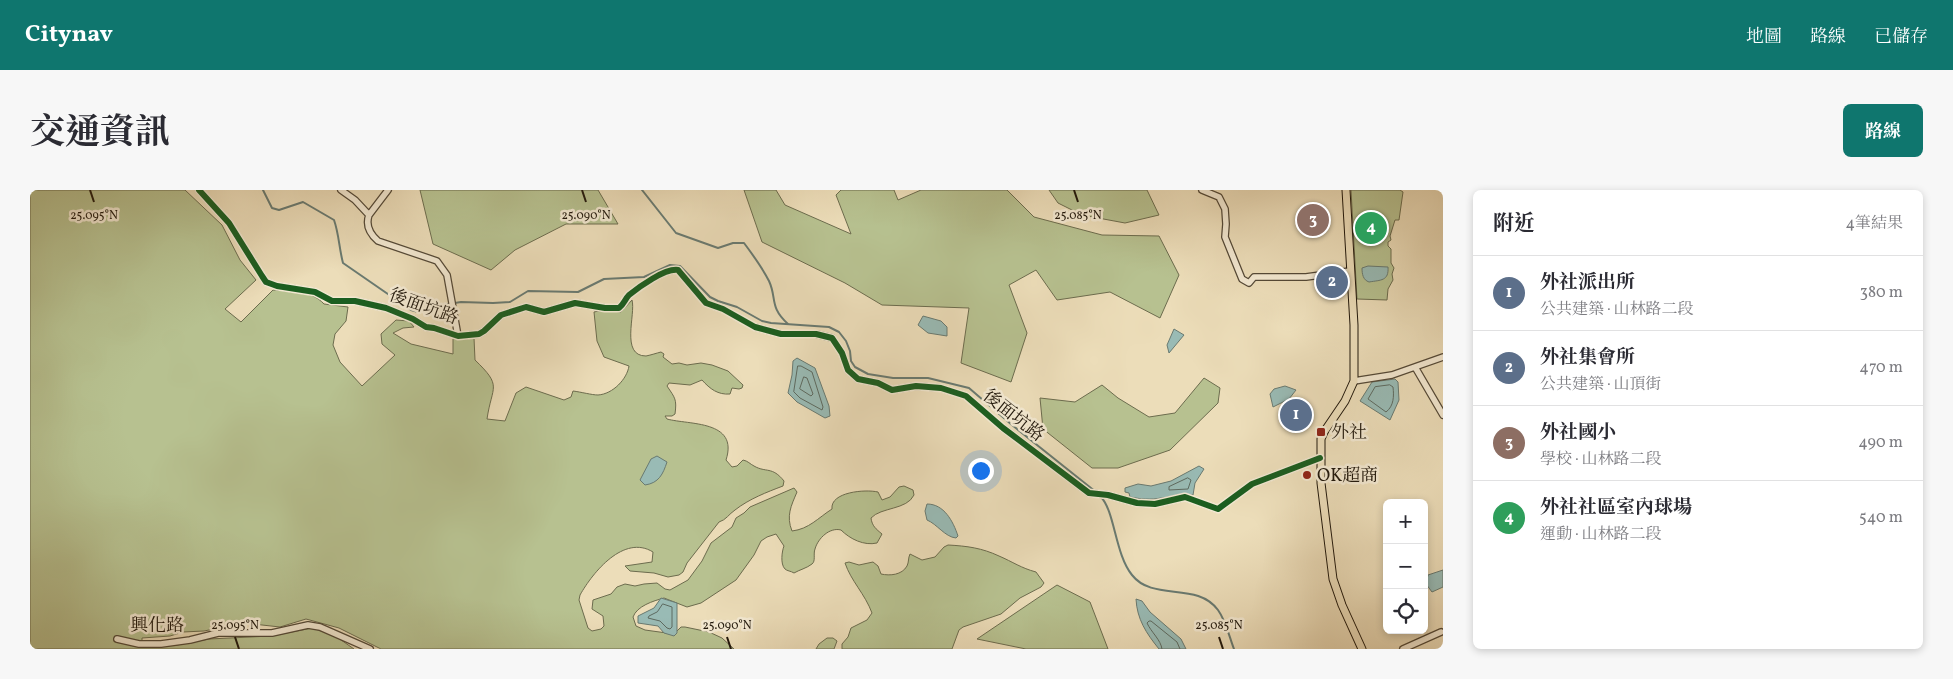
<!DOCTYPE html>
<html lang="zh-TW">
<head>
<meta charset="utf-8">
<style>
  :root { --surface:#fff; --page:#f7f7f7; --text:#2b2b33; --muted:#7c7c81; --line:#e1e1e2; --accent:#0f766e }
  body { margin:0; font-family:Vollkorn,"Noto Serif TC",serif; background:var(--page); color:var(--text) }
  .controls { position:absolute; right:15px; bottom:15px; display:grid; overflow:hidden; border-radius:8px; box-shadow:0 2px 8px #0003 }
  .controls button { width:45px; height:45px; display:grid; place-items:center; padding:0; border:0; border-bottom:1px solid var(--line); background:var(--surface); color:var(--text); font:25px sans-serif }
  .you { position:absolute; left:950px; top:280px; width:18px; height:18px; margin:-12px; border:4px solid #fff; border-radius:50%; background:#1a73e8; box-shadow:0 0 0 8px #1a73e833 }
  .badge { display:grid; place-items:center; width:32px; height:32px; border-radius:50%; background:var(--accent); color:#fff; font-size:16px; font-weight:700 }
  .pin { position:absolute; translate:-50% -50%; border:2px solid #fff; box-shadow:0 1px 5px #0006 }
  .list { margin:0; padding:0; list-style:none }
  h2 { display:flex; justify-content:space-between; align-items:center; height:65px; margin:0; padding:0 20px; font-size:21px }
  h2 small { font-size:16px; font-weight:400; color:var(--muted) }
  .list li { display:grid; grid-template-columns:32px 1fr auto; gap:15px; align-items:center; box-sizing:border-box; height:75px; padding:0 20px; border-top:1px solid var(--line) }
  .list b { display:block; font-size:19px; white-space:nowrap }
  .list p { margin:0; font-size:16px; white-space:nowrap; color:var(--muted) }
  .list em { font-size:16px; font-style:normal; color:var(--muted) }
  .icon { flex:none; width:28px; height:28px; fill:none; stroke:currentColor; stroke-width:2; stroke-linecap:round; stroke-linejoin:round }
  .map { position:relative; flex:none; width:1413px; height:459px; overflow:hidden; border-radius:8px }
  header { display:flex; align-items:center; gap:30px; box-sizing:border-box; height:70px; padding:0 25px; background:var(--accent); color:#fff }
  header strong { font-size:24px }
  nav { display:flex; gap:28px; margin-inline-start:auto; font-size:18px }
  .intro { display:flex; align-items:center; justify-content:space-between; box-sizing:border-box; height:120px; padding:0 30px }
  h1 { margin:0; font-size:35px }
  .button { padding:12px 22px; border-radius:8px; background:var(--accent); color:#fff; font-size:18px; font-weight:700 }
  main { display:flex; gap:30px; padding:0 30px }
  aside { flex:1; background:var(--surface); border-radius:8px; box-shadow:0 2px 8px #0003 }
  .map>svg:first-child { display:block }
  .green { fill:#b7c190; stroke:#6c6c4e }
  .water { fill:#99bbb5; stroke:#697a71 }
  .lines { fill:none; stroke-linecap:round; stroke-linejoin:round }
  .shore { stroke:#5d6a60; stroke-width:1 }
  .stream { stroke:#697a71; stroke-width:2 }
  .minor-casing { stroke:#544937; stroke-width:8 }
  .major-casing { stroke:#21180c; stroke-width:9 }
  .minor { stroke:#f3e9d2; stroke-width:5.5 }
  .major { stroke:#ecddb9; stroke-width:7 }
  .cycleway-casing { stroke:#f3e9d2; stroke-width:9 }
  .cycleway { stroke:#1b5e20; stroke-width:6 }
  .ticks { fill:none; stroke:#21180c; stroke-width:2 }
  .poi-dot { fill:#8f2418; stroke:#f3e9d2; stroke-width:2 }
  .labels { text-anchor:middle; stroke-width:5; stroke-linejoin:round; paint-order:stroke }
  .street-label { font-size:18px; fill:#21180c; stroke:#f3e9d2 }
  .poi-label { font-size:18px; fill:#21180c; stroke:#f3e9d2; text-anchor:start }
  .ticks-label { font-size:12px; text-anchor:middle; fill:#21180c; stroke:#f3e9d2; stroke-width:5; stroke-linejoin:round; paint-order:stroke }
</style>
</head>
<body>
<header>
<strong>Citynav</strong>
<nav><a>地圖</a><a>路線</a><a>已儲存</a></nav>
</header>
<div class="intro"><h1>交通資訊</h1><a class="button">路線</a></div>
<main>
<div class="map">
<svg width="1413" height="459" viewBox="0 0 1413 459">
  <rect width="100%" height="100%" fill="#ecddb9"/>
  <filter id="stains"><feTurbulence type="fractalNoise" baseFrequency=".004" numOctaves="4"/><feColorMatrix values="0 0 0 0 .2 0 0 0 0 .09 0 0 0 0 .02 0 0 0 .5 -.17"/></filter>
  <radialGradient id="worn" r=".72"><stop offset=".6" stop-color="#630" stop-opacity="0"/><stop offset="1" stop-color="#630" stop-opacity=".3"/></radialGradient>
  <path class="green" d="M 0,0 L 155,0 L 192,35 L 210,70 L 226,90 L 195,119 L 211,132 L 243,100 C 262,101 281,100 294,114 L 318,117 L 316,131 L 305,144 L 303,155 L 310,172 L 332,196 L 365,165 L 352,154 L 351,144 L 366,130 L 379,131 L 384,137 L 373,138 L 363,143 L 381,154 L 423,164 L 423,149 L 444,148 L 445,170 C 473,197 462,195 457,229 L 475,231 L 486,203 L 496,197 L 534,210 L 541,207 L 543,201 C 551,202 562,205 568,205 C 583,204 597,189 599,176 L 574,167 L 567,151 L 564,122 L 574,120 L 591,122 L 602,110 C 606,124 590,166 616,166 C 621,165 627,163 631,162 L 634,164 L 633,167 L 642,174 L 649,173 L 657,175 L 671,173 L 682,175 L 698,181 L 713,195 L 712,198 L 709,199 L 702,198 L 700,204 C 688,205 680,199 672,190 L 660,195 L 639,193 L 637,196 C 645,208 647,209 645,224 L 642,226 L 635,226 L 637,229 C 659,235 709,230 696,270 L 702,277 L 707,276 L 713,270 C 718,271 720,274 724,276 C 736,283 742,276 754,291 L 753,296 C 737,302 719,309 705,320 C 699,324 696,330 689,332 L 657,373 L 653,382 L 649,385 L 638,387 L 624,383 L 600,381 L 595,376 L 622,372 L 623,362 C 594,344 563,382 550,405 L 549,410 L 558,438 L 562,441 L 571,439 L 574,436 L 573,426 L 562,419 L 563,410 L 581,404 L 587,397 L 595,394 L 605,396 L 614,394 L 627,393 L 635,399 L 640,400 L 658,390 L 672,371 L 681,353 L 702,337 L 706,328 L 714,323 L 720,317 L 764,298 L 767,302 C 761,316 756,326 762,341 C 779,339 788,328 802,319 C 800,302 835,299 848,302 L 852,310 L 860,307 L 869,297 L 874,296 L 883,300 L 884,305 C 877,320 851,317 841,328 C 842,336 846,339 852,344 L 847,353 C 834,356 820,349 811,340 C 800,337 788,348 785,359 C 783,364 786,371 782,374 C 777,378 769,380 764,383 C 761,381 757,381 755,379 C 750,374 752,361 754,356 L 746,344 L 737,347 L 731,351 L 724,365 L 706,390 L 671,413 L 657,417 L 634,408 C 623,411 607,416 603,427 L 606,436 L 615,440 L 644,444 L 651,437 L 655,437 L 679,442 L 692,448 L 704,459 L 351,459 L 309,438 L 276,429 L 250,437 L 223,434 L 209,434 L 174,441 L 153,442 L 140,446 L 112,448 L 112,457 L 147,455 L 179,449 L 241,446 L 282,438 L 304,445 L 324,459 L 0,459 Z
    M 390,0 L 568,0 L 588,34 L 536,34 L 485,60 L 461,80 L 403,54 Z
    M 714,0 L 746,0 L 755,15 L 821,44 L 806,5 L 811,0 L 864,0 L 868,10 L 891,0 L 977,0 L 1004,27 L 1072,45 L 1129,46 L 1149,85 L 1130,128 L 1080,102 L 1027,110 L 1006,80 L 979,95 L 997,143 L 981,192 L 931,173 L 939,118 L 852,115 L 815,93 L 732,52 Z
    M 1019,0 L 1117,0 L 1129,25 L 1095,33 L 1052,25 L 1028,13 Z
    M 1321,0 L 1370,0 L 1373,2 L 1369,30 L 1365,30 L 1360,46 L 1361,50 L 1358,52 L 1358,56 L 1361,59 L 1361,73 L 1364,78 L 1362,84 L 1363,90 L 1358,99 L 1357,110 L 1327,109 Z
    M 1174,188 L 1190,198 L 1188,213 L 1140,260 L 1088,278 L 1062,278 L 1013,239 L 1010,208 L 1045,212 L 1072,195 L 1088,208 L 1119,227 L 1145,223 Z
    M 918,355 C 937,356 952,358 969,366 C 983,372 991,378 1006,382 L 1014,393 L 1011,397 L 990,408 L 971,424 L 933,437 L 929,440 L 922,459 L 812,459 L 812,454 L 818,447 L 821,438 L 837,430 L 842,423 C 835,404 821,391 815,373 L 819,372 L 829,375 L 843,372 L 848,376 L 851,384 C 860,386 872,385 877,376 C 879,372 878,368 880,364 L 892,370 L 905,367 L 914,357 Z
    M 1027,395 L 1060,412 L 1078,459 L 996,459 L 947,449 Z
    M 797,448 L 803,448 L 807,451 L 804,459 L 786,459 L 789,454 Z"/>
  <path class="water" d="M 1338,76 L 1358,77 C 1359,91 1351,90 1339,92 C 1333,90 1332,84 1332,78 Z
    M 893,126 L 911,131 L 917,137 L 917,146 L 898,143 L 888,135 Z
    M 1144,139 L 1154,145 L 1139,163 L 1137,155 Z
    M 767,168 L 785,178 L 799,216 L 800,226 L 795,228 L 767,212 L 758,203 L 762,185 L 763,171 Z
    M 1365,189 L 1368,192 L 1369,210 L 1360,230 L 1330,211 L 1342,192 Z
    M 1255,196 L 1266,200 L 1259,209 L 1243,217 L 1240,204 L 1244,199 Z
    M 627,266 L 637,272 C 633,284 629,293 615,295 L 610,290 L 621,269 Z
    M 1169,276 L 1174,279 L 1165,293 L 1163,305 C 1151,304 1143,307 1131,308 C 1121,310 1110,309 1100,307 L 1099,303 L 1095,302 L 1095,298 L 1108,294 L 1121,296 L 1141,291 Z
    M 897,314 C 914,314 923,331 928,346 L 926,348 C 915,347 907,334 897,330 L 895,321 Z
    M 1413,380 L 1413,397 L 1402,402 L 1396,394 L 1398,385 Z
    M 631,408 L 647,413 L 647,443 L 644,446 L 634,443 L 628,436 L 608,433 L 608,426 L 624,418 Z
    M 1106,409 L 1112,411 L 1120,422 L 1151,449 L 1156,459 L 1129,459 C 1116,443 1107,429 1106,409 Z"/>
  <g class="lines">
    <path class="shore" d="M 768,176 L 771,176 L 782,182 L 793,217 L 792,220 L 770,208 L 764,202 Z
      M 774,187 L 777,188 L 783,204 L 781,206 L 770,199 Z
      M 1360,195 L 1363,197 C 1364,206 1364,216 1356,222 L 1338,209 L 1345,197 Z
      M 1158,288 L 1161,290 L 1158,299 L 1139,300 L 1139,297 Z
      M 633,414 L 642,417 L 642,437 L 640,439 L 637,438 L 630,431 L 618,428 L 619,426 L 627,422 Z
      M 1132,459 C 1131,450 1121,442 1117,433 L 1119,431 L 1121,431 L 1147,452 L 1150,459"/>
    <path class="stream" d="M 233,0 L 242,18 L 249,20 L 273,12 L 304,30 C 309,44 309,58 313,73 L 381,120 L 388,122 L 412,115 L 431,112 L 463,113 L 480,112 L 498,101 L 548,102 L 574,89 L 614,87 L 640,75 L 650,76 L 680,107 L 688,111 L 707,117 L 732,131 L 741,133 L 799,137 L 809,142 L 816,151 L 820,161 L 821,171 L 825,177 L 838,184 L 863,188 L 898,188 L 939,198 L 982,235 L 1066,302
      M 612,0 L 646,43 L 688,58 L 703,53 L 714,53 C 723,65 732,77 739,91 C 747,108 739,117 758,134
      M 1071,307 C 1085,322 1085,364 1102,385 C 1123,412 1167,391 1188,420 C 1196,431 1199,446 1204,459"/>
    <g class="minor-casing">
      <path id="minor" d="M 169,0 L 199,33 L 232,86 L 236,92 L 247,96 L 285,102 L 302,111 L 325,111 L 356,118 L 383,129 L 396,137 L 404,138 L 428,146 L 449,144 L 454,141 L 471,125 L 496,117 L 514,122 L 545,113 L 575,118 L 589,118 C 594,114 595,109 599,105 C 609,97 635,78 648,80 L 676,113 L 693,119 L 725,137 L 751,144 L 786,144 L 802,148 L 812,163 L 818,180 L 828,189 L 848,193 L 862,200 L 886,196 L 911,198 L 936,206 L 973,238 L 1059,303 L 1078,305 L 1107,313 L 1125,314 L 1155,307 L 1188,319 L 1222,294 L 1290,268
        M 311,0 L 325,10 L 339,25 C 335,36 340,44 348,51 L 407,71 L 417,85 L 428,146
        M 1172,0 L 1189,7 L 1195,19 L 1196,34 L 1195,47 L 1212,89 L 1219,93 L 1224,87 L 1276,87 L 1320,81
        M 339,25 L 358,0
        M 1385,177 L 1413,225
        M 1324,191 L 1362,185 L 1413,167
        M 87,449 L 109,454 L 131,454 L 160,450 L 188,443 L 242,443 L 278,435 L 290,437 L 340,459
        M 1373,459 L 1411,442"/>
    </g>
    <g class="major-casing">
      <path id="major" d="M 1316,0 L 1324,135 L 1324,191 L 1315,211 L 1294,242 L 1291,249 L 1291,293 L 1303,389 L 1312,415 L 1332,459"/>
    </g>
    <use href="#minor" class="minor"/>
    <use href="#major" class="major"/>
    <g class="cycleway-casing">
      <path id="cycleway" d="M 169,0 L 199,33 L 232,86 L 236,92 L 247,96 L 285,102 L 302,111 L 325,111 L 356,118 L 383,129 L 396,137 L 404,138 L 428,146 L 449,144 L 454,141 L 471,125 L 496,117 L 514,122 L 545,113 L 575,118 L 589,118 C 594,114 595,109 599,105 C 609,97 635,78 648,80 L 676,113 L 693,119 L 725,137 L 751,144 L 786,144 L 802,148 L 812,163 L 818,180 L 828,189 L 848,193 L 862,200 L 886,196 L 911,198 L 936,206 L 973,238 L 1059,303 L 1078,305 L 1107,313 L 1125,314 L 1155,307 L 1188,319 L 1222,294 L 1290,268"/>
    </g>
    <use href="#cycleway" class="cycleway"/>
  </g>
  <path class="ticks" d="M 60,0 L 64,12M 552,0 L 556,12M 1044,0 L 1048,12M 205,447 L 209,459M 697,447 L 701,459M 1189,447 L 1193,459"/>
  <g class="poi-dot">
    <rect x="1286" y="237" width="10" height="10" rx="2.5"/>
    <circle cx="1277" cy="285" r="5"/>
  </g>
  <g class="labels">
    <g class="street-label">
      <text transform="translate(394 116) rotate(20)" y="6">後面坑路</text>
      <text transform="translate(984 225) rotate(38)" y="6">後面坑路</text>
      <text x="127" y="441">興化路</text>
    </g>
    <g class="poi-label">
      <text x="1301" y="248">外社</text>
      <text x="1287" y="291">OK超商</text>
    </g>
  </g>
  <g class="ticks-label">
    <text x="64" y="29">25.095°N</text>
    <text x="556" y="29">25.090°N</text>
    <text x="1048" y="29">25.085°N</text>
    <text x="205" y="439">25.095°N</text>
    <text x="697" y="439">25.090°N</text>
    <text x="1189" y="439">25.085°N</text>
  </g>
  <rect width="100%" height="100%" filter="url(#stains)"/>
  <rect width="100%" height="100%" fill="url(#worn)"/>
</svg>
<div class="controls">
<button>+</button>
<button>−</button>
<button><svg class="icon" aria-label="locate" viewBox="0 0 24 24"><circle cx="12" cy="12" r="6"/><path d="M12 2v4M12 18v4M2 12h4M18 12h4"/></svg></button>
</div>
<div class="you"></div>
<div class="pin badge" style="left:1266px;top:225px;background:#5c6f8a">1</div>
<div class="pin badge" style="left:1302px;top:92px;background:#5c6f8a">2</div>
<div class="pin badge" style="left:1283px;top:30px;background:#8d6e63">3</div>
<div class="pin badge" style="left:1341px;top:38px;background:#2e9e5b">4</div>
</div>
<aside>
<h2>附近<small>4筆結果</small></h2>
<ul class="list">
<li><span class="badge" style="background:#5c6f8a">1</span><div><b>外社派出所</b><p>公共建築 · 山林路二段</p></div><em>380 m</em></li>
<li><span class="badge" style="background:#5c6f8a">2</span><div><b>外社集會所</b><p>公共建築 · 山頂街</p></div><em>470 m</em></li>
<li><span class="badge" style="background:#8d6e63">3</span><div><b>外社國小</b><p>學校 · 山林路二段</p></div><em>490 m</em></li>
<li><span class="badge" style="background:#2e9e5b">4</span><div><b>外社社區室內球場</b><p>運動 · 山林路二段</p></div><em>540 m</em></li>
</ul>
</aside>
</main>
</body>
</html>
